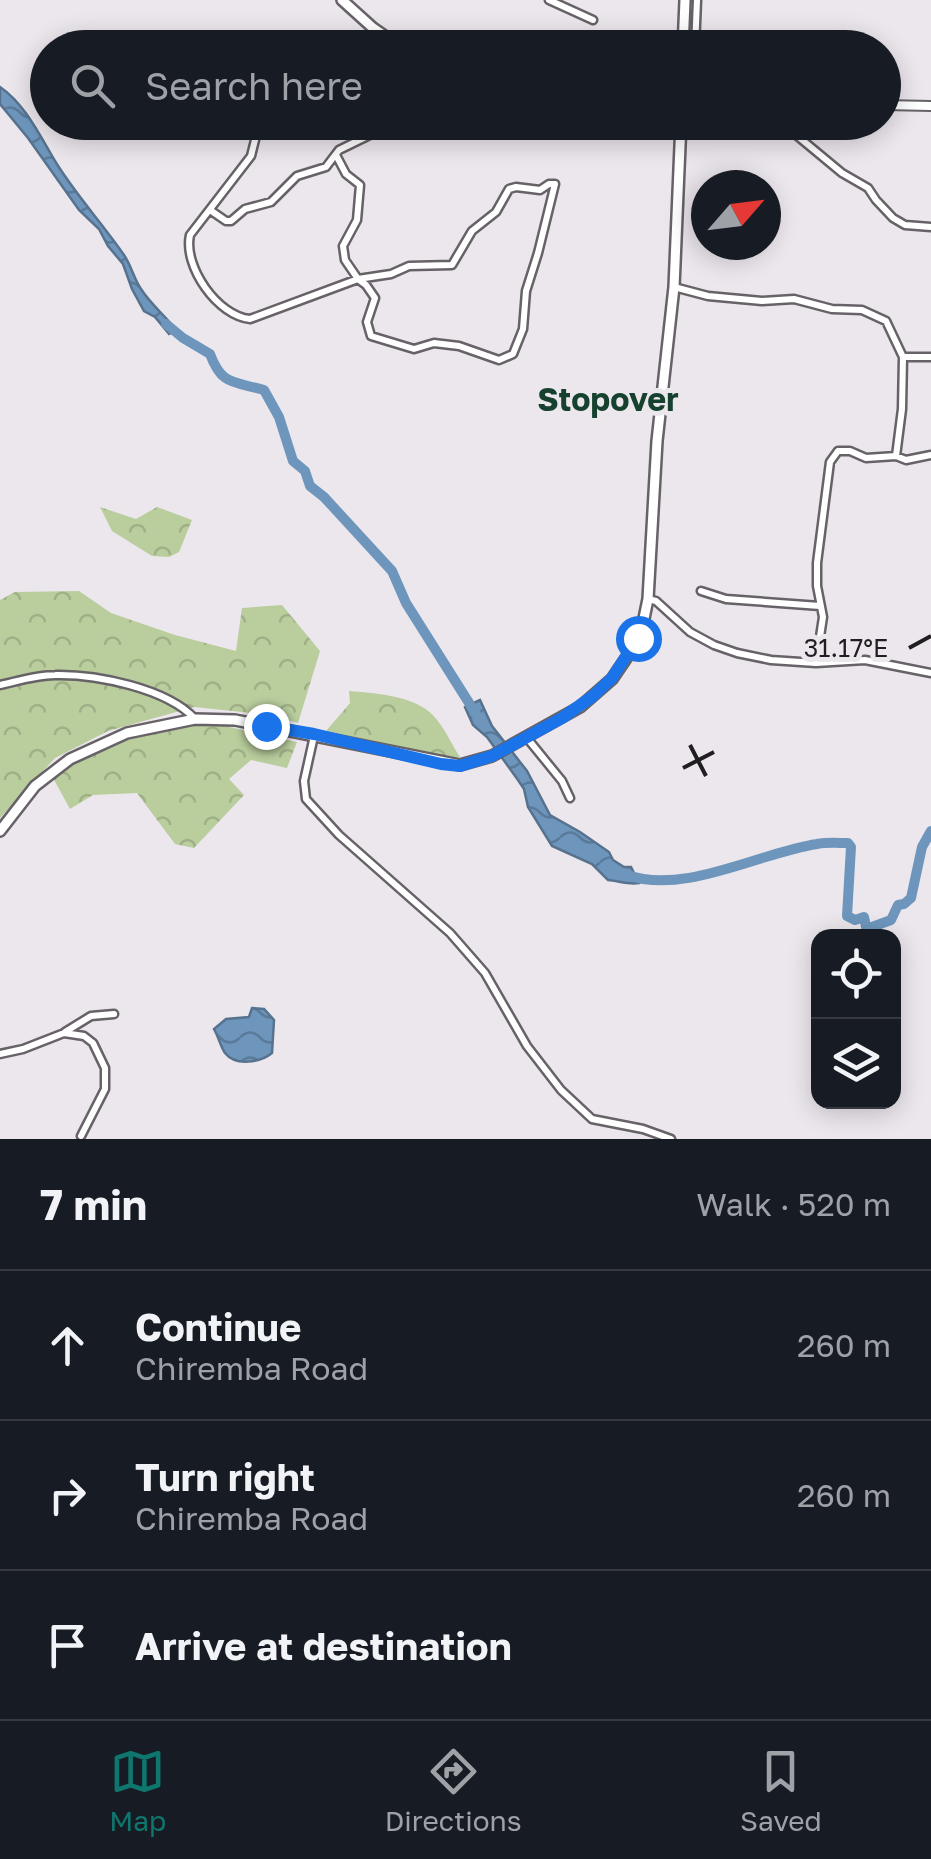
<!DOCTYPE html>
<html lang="en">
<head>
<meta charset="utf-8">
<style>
  :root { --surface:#171b24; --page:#242831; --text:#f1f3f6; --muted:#9ea1a6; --line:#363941; --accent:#0f766e }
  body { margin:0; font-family:"Golos Text",sans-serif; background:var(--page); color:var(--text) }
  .controls { position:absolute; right:30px; bottom:30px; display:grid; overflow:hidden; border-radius:20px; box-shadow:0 5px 25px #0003 }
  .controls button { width:90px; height:90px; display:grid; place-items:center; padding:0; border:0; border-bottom:2px solid var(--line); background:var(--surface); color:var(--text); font:50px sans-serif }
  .compass { position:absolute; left:691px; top:170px; width:90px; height:90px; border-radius:50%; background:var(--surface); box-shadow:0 5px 25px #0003; rotate:62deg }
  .stop { position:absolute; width:30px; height:30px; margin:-22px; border:8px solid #1a73e8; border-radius:50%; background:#fff }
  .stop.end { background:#1a73e8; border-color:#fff; box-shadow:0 2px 10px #0008 }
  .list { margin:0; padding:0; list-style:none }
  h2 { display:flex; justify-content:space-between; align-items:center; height:130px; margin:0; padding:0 40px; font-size:42px }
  h2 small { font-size:32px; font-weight:400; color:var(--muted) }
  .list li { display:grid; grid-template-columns:65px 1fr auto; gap:30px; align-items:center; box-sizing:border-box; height:150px; padding:0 40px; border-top:2px solid var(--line) }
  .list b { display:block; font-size:38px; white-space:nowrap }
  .list p { margin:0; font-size:32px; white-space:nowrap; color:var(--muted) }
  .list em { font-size:32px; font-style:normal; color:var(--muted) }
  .icon { flex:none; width:55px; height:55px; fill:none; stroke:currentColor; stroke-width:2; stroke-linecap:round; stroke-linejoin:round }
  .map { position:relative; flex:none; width:931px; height:1139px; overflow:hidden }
  .search { position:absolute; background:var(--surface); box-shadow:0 5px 25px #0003; left:30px; right:30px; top:30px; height:110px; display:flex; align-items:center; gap:25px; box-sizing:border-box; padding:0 35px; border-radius:55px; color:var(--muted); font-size:38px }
  .sheet { height:580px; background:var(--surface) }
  nav { display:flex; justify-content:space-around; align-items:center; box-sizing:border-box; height:140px; border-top:2px solid var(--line); background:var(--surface); font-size:28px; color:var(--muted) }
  nav a { display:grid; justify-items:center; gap:5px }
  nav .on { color:var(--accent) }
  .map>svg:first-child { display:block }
  .forest { fill:url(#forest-crowns) }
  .water { fill:url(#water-waves); stroke:#57728e; stroke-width:2.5 }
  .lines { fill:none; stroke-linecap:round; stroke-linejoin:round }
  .river { stroke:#6e96bd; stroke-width:10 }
  .minor-casing { stroke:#676267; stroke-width:11 }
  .tertiary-casing { stroke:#676267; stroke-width:12 }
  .secondary-casing { stroke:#676267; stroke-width:14 }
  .minor { stroke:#fff; stroke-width:6 }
  .tertiary { stroke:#fff; stroke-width:8 }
  .secondary { stroke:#fff; stroke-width:9 }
  .route { stroke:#1a73e8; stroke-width:12 }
  .ticks { fill:none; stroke:#201e20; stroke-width:4 }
  .labels { text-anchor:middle; stroke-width:10; stroke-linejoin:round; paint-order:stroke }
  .neighbourhood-label { font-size:32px; font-weight:bold; fill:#15412e; stroke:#ece7ed }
  .ticks-label { font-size:25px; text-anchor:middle; fill:#201e20; stroke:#ece7ed; stroke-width:10; stroke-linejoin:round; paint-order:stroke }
</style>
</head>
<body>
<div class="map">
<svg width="931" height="1139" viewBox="0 0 931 1139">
  <defs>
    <pattern id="forest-crowns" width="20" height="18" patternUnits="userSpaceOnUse" patternTransform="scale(2.5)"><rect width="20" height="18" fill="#b9cd9d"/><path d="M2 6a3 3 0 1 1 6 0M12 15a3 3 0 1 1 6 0" fill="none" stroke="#9fb087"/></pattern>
    <pattern id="water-waves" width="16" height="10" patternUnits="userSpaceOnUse" patternTransform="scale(2.5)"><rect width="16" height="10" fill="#6e96bd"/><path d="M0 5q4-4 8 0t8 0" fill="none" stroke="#5a7a99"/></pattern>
  </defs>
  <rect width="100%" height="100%" fill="#ece7ed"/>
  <path class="forest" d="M 100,507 L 136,519 L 157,507 L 192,520 L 179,552 L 169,557 L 152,556 L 112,531 Z
    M 79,591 L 111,613 L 175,635 L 236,651 L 242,608 L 282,605 L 320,651 L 298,723 L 270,715 L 194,707 L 108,731 L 55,758 L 0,818 L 0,600 L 15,592 Z
    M 349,691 C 374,693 406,695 427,710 C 442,721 450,742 460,757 L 452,759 L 326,731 L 350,703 Z
    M 207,722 L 297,742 L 287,768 L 251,760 L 229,779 L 244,795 L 194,848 L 175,844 L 137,793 L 93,795 L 70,809 L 53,778 C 88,737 156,727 207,722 Z"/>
  <path class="water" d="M 0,87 C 25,104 40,136 55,161 C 75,194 102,223 124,255 C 131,265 134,279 141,289 C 151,305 165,315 176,330 L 169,334 L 155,317 L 144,311 L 132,289 L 123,264 L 108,246 L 99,229 L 79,210 L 28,138 L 0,104 Z
    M 480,700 L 492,726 L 527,771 L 550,815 L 580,832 L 609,852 L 613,860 L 624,867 L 631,867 L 639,883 C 629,885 619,881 608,880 L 592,864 L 552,846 L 528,807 L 524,789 L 518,780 L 487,737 L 473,725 L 465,707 Z
    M 252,1008 L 264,1009 L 274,1020 L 272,1053 C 261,1062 236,1067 225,1053 C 221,1047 218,1036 214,1029 L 226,1019 L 249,1017 Z"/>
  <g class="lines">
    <path class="river" d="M 166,324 L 183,338 L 210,354 C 222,386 233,381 264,390 L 279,417 L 293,461 L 305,471 L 310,486 L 324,497 L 392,571 L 406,603 L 476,714
      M 627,875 C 685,895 758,853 817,844 C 827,842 838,843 848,843 L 851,847 L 847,916 L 855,920 L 864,917 L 866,927 L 872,927 L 891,920 L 898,905 L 904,904 L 911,898 L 922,847 L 931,831"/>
    <g class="minor-casing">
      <path id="minor" d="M 549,0 L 593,20
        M 695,48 L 697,0
        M 785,122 L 795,134 L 842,173 L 868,188 L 876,200 L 893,218 L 905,225 L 931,227
        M 257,132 L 251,156 L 190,235 C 183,267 218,316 250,319 L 358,279 L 366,285 L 375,298 L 367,322 L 371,336 L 414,349 L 434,343 L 459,346 L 499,360 L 513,354 L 523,329 L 526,291 L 538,253 L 555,184
        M 336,155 L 346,174 L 360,185 L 357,220 L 343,246 L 345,260 L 358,279 L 391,274 L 409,266 L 452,265 L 472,231 L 496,212 L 509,189 L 516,187 L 540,190 L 549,184 L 555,184
        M 210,210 L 226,221 L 231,221 L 245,209 L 271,202 L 297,176 L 326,167 L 339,150 L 382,129 L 384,122
        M 674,287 L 708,296 L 762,301 L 794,299 L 832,309 L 862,310 L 886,321 L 903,357 L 902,409 L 896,456
        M 903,357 L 931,357
        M 701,591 L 726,599 L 820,606
        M 648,599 L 656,601 L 690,632 L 714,645 L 737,653 L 771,660 L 816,663 L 865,660 L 931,673
        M 816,663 L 823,617 L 817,586 L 817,563 L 830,462 L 838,451 L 850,451 L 866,458 L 896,456 L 906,460 L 931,455
        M 0,685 C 18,681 37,675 55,675 C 95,674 167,688 195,719
        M 314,736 L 304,781 L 306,799 L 339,835 L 450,933 L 485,973 L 527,1046 L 561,1090 L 592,1119 L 643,1129 L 671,1139
        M 527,738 L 562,781 L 570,798
        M 65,1032 L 91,1016 L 114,1014
        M 0,1054 L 23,1049 L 64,1033 L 84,1036 L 93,1043 L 105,1068 L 105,1089 L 81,1136"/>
    </g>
    <g class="tertiary-casing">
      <path id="tertiary" d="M 884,105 L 931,106"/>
    </g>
    <g class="secondary-casing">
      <path id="secondary" d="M 342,0 L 373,28 L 402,48
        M 683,48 L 685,0
        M 0,831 L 35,786 L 70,759 L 127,733 L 195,719 L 235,720 L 460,765 L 492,756 L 580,707 L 612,679 L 631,651 L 642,628 L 648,599 L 657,441 L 674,287 L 681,122"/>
    </g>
    <use href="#minor" class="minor"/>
    <use href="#tertiary" class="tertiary"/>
    <use href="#secondary" class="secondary"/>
  </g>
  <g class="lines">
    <path class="route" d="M 266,726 L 314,734 L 441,764 L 460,766 L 492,756 L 562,718 L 593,696 L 612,678 L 638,638"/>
  </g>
  <path class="ticks" d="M 909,648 L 931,636M 690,745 L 706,776M 683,768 L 714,752"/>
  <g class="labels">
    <g class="neighbourhood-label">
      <text x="608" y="411">Stopover</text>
    </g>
  </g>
  <g class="ticks-label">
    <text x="846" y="657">31.17°E</text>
  </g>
</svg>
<div class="controls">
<button><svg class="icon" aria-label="locate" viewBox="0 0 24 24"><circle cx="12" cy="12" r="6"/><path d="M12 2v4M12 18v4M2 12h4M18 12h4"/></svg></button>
<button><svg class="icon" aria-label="layers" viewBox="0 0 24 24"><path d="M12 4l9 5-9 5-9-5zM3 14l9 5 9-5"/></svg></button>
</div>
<svg class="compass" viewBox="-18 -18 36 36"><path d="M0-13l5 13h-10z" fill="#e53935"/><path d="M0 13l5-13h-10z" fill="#9ea1a6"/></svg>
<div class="stop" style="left:638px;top:638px"></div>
<div class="stop end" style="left:266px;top:726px"></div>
<div class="search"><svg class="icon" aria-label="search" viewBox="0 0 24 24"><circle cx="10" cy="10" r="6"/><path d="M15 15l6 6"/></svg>Search here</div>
</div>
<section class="sheet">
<h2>7 min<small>Walk · 520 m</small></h2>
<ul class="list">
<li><svg class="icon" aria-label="ahead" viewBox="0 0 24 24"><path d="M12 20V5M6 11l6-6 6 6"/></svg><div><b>Continue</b><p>Chiremba Road</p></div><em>260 m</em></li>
<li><svg class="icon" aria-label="right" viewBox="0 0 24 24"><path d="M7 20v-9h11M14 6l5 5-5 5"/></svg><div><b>Turn right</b><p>Chiremba Road</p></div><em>260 m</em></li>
<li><svg class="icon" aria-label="arrive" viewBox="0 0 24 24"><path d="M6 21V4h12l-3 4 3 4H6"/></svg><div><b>Arrive at destination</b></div></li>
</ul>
</section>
<nav>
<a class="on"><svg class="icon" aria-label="map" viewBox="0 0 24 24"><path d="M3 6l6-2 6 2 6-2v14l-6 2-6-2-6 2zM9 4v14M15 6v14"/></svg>Map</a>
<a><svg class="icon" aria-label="directions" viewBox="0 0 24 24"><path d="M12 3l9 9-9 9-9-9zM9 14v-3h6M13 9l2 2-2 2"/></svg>Directions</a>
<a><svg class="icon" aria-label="saved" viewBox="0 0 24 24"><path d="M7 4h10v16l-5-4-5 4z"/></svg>Saved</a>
</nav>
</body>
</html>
